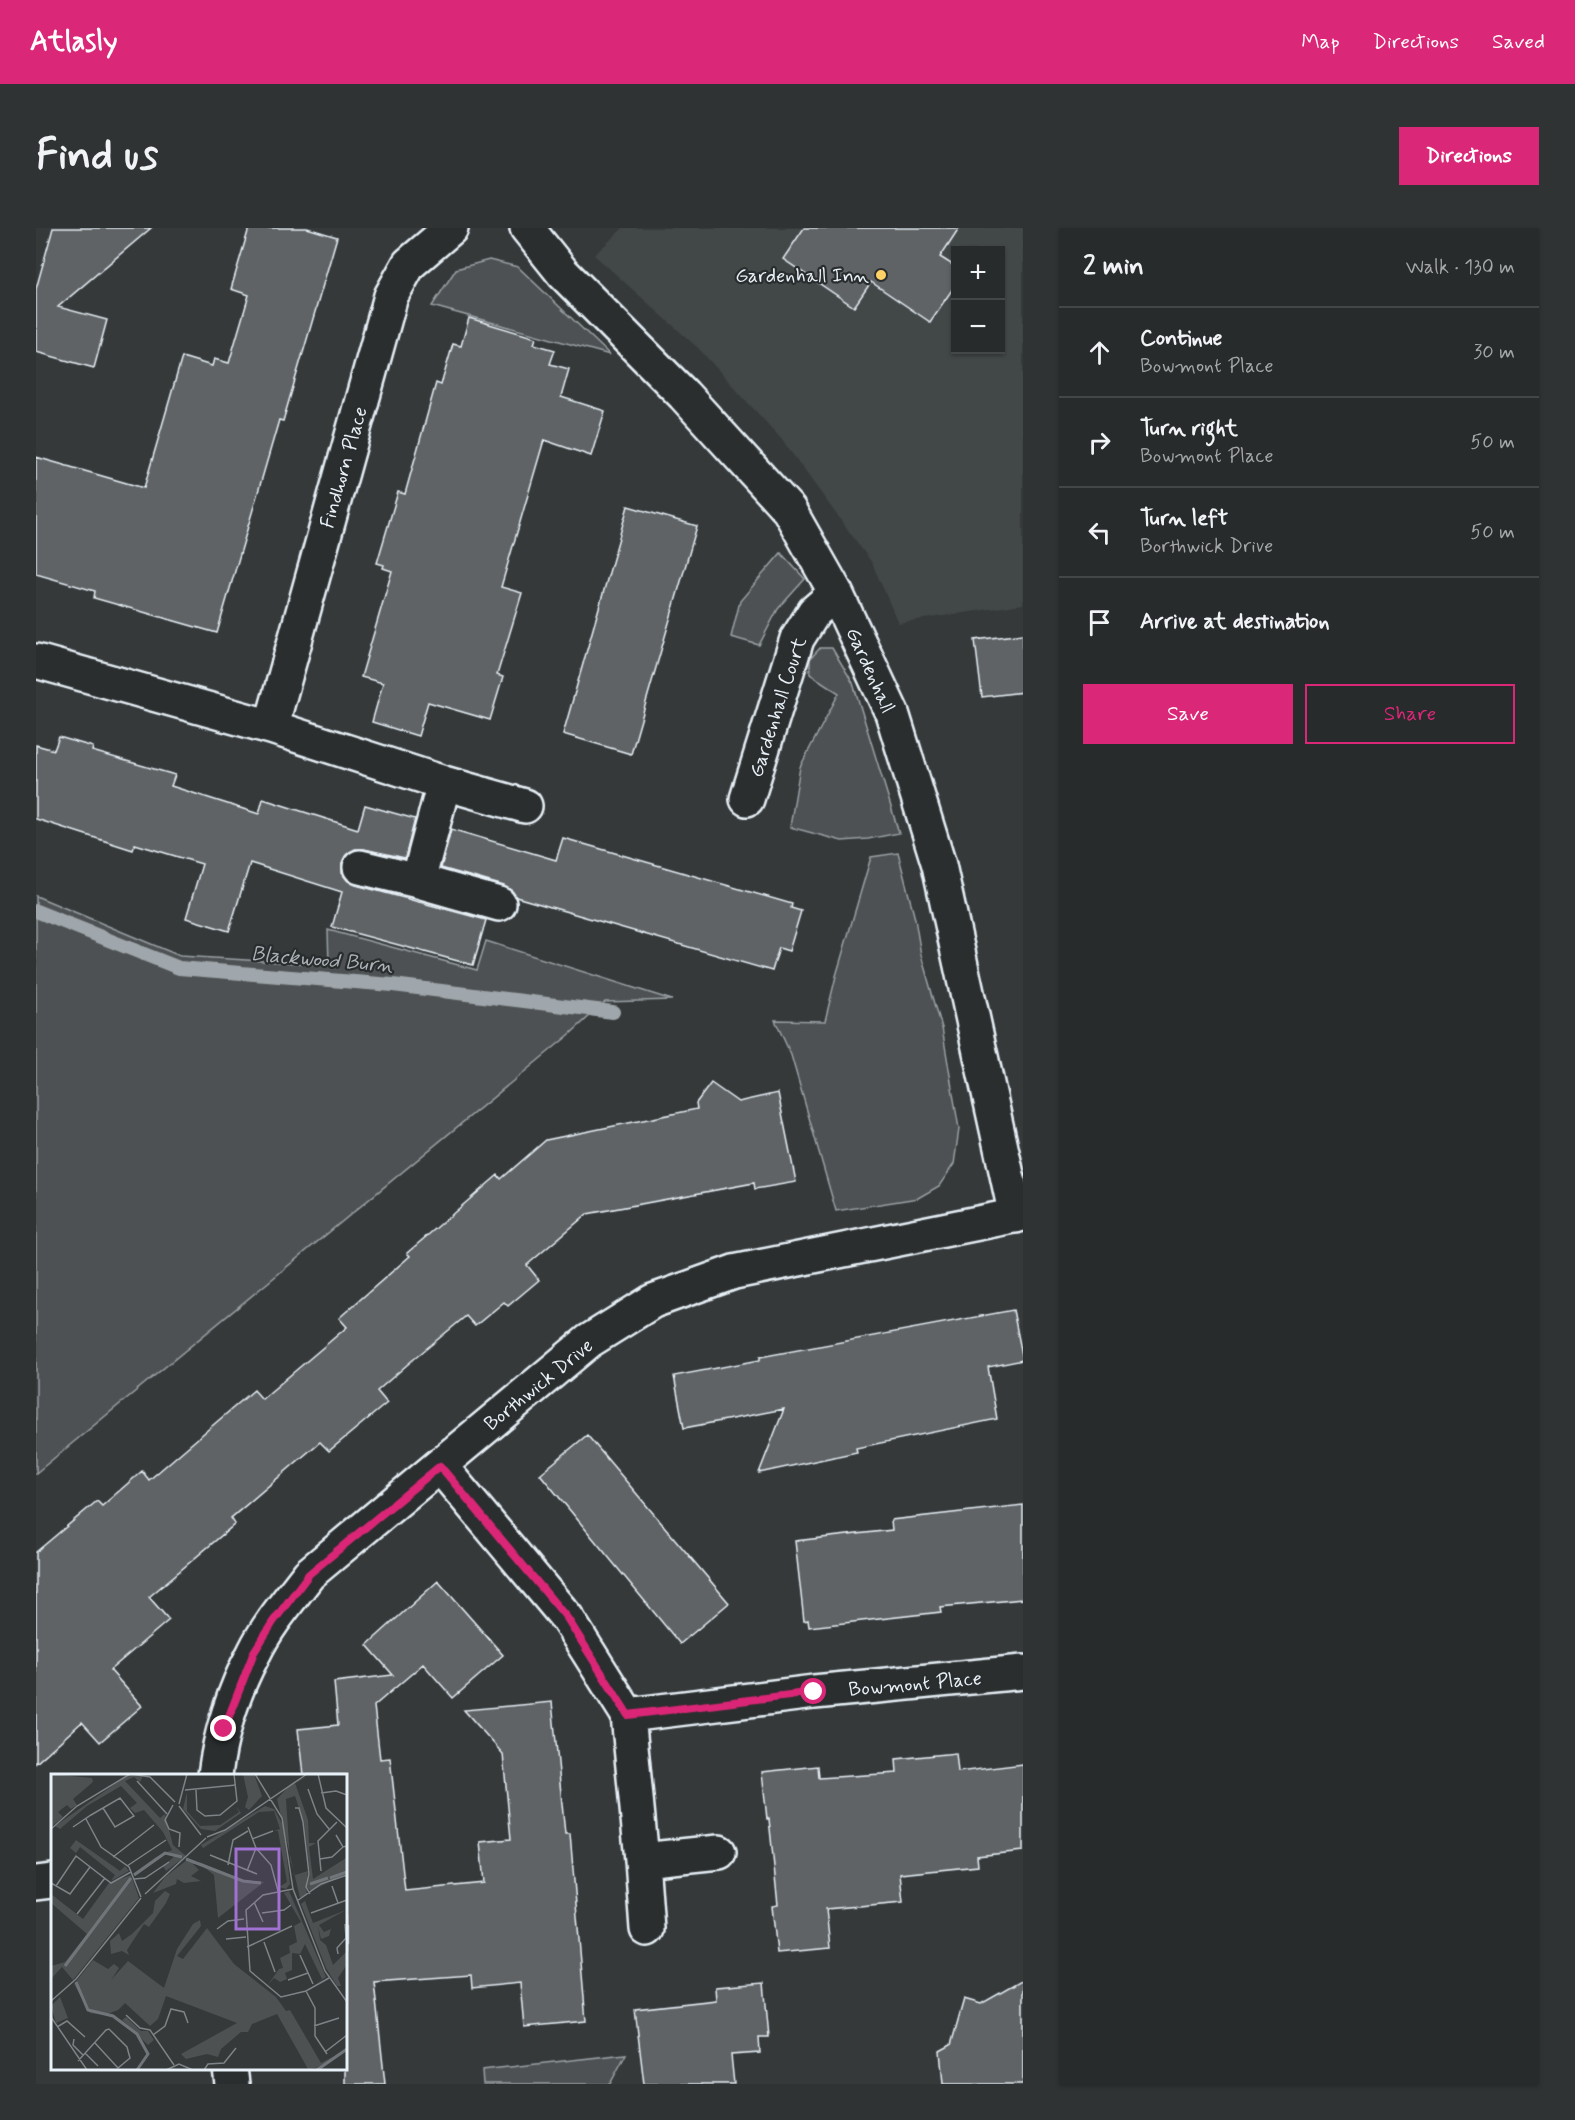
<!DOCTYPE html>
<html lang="en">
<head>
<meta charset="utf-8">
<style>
  :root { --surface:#282b2c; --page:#303334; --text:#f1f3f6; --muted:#a5a7a9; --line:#444748; --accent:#db2777 }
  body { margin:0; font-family:Mynerve,sans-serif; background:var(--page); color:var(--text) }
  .controls { position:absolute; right:18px; top:18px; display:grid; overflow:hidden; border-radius:0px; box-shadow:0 2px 4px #0004 }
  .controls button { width:54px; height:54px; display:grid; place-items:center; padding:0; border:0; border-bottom:2px solid var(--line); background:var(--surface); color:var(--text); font:30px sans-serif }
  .stop { position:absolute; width:18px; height:18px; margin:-14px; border:4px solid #db2777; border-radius:50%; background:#fff }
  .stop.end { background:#db2777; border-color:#fff; box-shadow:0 2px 6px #0008 }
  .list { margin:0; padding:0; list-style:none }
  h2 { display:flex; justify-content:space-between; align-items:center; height:78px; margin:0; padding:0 24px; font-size:26px }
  h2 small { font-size:20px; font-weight:400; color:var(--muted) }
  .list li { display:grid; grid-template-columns:39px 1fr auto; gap:18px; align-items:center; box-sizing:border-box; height:90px; padding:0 24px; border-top:2px solid var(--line) }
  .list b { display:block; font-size:22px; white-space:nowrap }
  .list p { margin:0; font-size:20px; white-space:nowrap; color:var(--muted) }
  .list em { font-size:20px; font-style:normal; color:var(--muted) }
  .actions { display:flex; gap:12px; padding:18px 24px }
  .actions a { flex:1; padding:14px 0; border:2px solid var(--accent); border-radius:0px; text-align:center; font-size:21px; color:var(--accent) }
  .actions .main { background:var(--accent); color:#fff }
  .icon { flex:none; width:33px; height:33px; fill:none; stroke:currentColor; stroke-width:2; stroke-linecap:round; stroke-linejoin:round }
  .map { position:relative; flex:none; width:987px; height:1856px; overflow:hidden; border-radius:0px }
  header { display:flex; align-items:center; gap:36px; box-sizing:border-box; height:84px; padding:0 30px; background:var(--accent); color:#fff }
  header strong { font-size:28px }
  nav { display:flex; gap:33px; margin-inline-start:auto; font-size:21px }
  .intro { display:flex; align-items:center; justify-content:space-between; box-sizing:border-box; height:144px; padding:0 36px }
  h1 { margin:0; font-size:42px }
  .button { padding:15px 27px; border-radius:0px; background:var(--accent); color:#fff; font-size:21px; font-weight:700 }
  main { display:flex; gap:36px; padding:0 36px }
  aside { flex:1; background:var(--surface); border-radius:0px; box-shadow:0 2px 4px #0004 }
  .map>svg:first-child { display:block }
  .built { fill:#424647; fill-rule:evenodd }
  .green { fill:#4d5152; stroke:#9aa1a5; stroke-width:1.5 }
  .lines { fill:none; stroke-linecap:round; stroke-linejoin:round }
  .stream { stroke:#a0a7ac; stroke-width:14 }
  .building { fill:#5f6365; stroke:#e8f1f8; stroke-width:1.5 }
  .street-casing { stroke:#e8f1f8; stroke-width:38 }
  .street { stroke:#2a2d2e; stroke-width:33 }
  .route { stroke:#db2777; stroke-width:8 }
  .poi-dot { fill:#ffd166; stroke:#2a2d2e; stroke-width:2 }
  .labels { text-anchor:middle; stroke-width:4.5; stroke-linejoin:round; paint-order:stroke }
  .poi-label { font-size:20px; fill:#e8f1f8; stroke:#2a2d2e; text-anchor:end }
  .street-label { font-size:20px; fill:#e8f1f8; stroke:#2a2d2e }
  .water-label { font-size:21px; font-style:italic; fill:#acb3b8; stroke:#2a2d2e }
  .inset-river { fill:none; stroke:#707579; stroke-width:3 }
  .inset-road { fill:none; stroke:#7d8386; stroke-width:1.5 }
  .view { fill:#a171d3; fill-opacity:0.15; stroke:#a171d3; stroke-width:3 }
  .inset-edge { fill:none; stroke:#e8f1f8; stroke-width:3 }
</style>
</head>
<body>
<header>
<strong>Atlasly</strong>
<nav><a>Map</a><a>Directions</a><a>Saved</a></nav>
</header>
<div class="intro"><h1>Find us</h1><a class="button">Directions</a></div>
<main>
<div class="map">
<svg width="987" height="1856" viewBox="0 0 987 1856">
  <rect width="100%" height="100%" fill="#35393a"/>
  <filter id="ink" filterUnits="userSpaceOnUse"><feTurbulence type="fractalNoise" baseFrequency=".0167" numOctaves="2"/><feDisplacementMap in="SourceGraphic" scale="12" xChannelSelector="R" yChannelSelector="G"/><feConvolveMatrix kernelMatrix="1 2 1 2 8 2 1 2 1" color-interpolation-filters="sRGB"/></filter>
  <g filter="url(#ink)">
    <path class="built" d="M 587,0 L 987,0 L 987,376 L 862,395 L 836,335 L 746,212 L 662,120 L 558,27 ZM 920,22 L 964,22 L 964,122 L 920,122 Z"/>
    <path class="green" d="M 453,32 L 482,39 L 574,127 L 396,78 L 420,41 Z
      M 745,325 L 769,351 L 742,381 L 723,417 L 695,409 L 704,373 Z
      M 784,420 L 796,420 L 817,455 L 863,605 L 832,611 L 806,613 L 754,599 L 764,539 L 803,465 L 774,446 L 774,431 Z
      M 862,625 L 879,691 L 885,727 L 906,800 L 923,901 L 918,936 L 903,958 L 882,970 L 800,983 L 755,827 L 739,792 L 789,793 L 800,748 L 835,629 Z
      M 0,668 L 144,728 L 293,737 L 292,702 L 441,742 L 450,713 L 636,772 L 569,774 L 533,807 L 0,1245 Z
      M 590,1826 L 574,1856 L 447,1856 L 446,1842 Z"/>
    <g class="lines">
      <path class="stream" d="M 0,683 L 143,740 L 357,757 L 577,784"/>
    </g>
    <path class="building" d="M 17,0 L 115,0 L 22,79 L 71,92 L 58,140 L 0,124 L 0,61 Z
      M 213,0 L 271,0 L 301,9 L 247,193 L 243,192 L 181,405 L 58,370 L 59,363 L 0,346 L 0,229 L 108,260 L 146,129 L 176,138 L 178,131 L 193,135 L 213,67 L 195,61 Z
      M 768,0 L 923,0 L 904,29 L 920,39 L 920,56 L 894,94 L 835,54 L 818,79 L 747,31 Z
      M 433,90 L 500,110 L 498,116 L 519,122 L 514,136 L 533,141 L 525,169 L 569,183 L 555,228 L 508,212 L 465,359 L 486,365 L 461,447 L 467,449 L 454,492 L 392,474 L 382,508 L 336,494 L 347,455 L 325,449 L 356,343 L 347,340 L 348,337 L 341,335 L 362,264 L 369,266 L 400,155 L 405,157 L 417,116 L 425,118 Z
      M 592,278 L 661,298 L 595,526 L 527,506 Z
      M 987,406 L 987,464 L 946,469 L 939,412 Z
      M 23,509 L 57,519 L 56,523 L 139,547 L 135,558 L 223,586 L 227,571 L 322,601 L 329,577 L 379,591 L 369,630 L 328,621 L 319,621 L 310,627 L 306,635 L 306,645 L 312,653 L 320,657 L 450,692 L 437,737 L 296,699 L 306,664 L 214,635 L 193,703 L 150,690 L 166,636 L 99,616 L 97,622 L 0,591 L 0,517 L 18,522 Z
      M 415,601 L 520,632 L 527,610 L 756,676 L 755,680 L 765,683 L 753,723 L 743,720 L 736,743 L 480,669 L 476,663 L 468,658 L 405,640 Z
      M 675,855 L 702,874 L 742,865 L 760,954 L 719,961 L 718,955 L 551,986 L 491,1037 L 503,1052 L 472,1078 L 468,1074 L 439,1098 L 430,1088 L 372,1136 L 341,1163 L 351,1175 L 293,1223 L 284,1214 L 195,1290 L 199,1296 L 113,1369 L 133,1392 L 74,1442 L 106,1478 L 64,1514 L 46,1494 L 0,1535 L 0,1324 L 61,1273 L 66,1278 L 106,1243 L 113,1252 L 218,1162 L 226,1171 L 311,1099 L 303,1090 L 374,1028 L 371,1025 L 462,947 L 465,951 L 510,912 L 661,881 L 660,875 Z
      M 977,1082 L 987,1132 L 952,1139 L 961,1191 L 820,1220 L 821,1224 L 723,1245 L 748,1181 L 648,1200 L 638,1148 L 724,1132 L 724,1129 Z
      M 551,1207 L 693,1375 L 644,1416 L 504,1246 Z
      M 987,1277 L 987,1371 L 904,1379 L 905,1384 L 773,1399 L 772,1392 L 768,1393 L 759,1313 L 856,1302 L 855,1292 Z
      M 402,1353 L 467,1427 L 417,1470 L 387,1436 L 338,1478 L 344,1531 L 354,1530 L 369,1663 L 448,1655 L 444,1614 L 475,1611 L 467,1526 L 428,1482 L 516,1474 L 529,1606 L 534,1606 L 550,1793 L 488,1799 L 484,1755 L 436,1760 L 435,1747 L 338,1754 L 349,1856 L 309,1856 L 309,1547 L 267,1547 L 262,1501 L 302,1497 L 298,1454 L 357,1447 L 331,1417 Z
      M 920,1525 L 922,1544 L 987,1536 L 987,1623 L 941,1628 L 942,1638 L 864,1646 L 867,1674 L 790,1681 L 794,1720 L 741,1725 L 736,1678 L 742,1677 L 733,1591 L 731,1591 L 726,1544 L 782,1538 L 783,1550 L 861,1545 L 860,1531 Z
      M 987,1752 L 987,1856 L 907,1856 L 904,1823 L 915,1817 L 928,1771 L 945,1776 Z
      M 728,1755 L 733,1809 L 723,1809 L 724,1825 L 695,1827 L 698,1856 L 608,1856 L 599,1781 L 680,1772 L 679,1759 Z"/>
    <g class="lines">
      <g class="street-casing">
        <path id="street" d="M 491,0 L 527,45 L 648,167 L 753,282 L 800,365 L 856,485 L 903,637 L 980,988
          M 0,433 L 235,499 L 408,555 L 489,578
          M 235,499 L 355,68 L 373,36 L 415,0
          M 711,571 L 761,411 L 778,384 L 800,365
          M 324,639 L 382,653 L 463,676
          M 382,653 L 408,555
          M 404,1238 L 531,1390 L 592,1487 L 606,1632 L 611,1701
          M 592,1487 L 778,1464 L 987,1444
          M 179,1547 C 184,1506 198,1462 218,1425 C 232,1396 254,1371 273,1346 L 553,1113 L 617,1073 L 698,1044 L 987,986
          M 606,1632 L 683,1624
          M 0,1655 L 16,1653
          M 194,1840 L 196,1856"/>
      </g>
      <use href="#street" class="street"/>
    </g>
  </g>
  <g class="lines" filter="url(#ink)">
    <path class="route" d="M 188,1501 L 218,1424 L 237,1394 L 273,1346 L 404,1238 L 531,1390 L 592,1487 L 778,1464"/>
  </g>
  <circle class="poi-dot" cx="845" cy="47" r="6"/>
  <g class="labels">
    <g class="poi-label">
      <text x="833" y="54">Gardenhall Inn</text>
    </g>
    <g class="street-label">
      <text transform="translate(307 239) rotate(-74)" y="7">Findhorn Place</text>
      <text transform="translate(835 442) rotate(66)" y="7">Gardenhall</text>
      <text transform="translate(741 479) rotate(-72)" y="7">Gardenhall Court</text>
      <text transform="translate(502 1156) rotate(-39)" y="7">Borthwick Drive</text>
      <text transform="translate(879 1455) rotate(-5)" y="7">Bowmont Place</text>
    </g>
    <g class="water-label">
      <text transform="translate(286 731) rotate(5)" y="7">Blackwood Burn</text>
    </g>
  </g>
  <g transform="translate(15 1546)">
    <rect width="296" height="296" fill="#35393a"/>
    <path d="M 0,0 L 41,4 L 42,8 L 22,25 L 26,31 L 20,35 L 16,31 L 7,38 L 12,43 L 0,53 ZM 192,0 L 203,0 L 211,22 L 198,36 L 194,33 L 197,23 ZM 262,0 L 244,9 L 257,46 L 258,69 L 265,69 L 258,73 L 262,105 L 295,84 L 295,100 L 260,117 L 255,113 L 256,121 L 249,124 L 226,25 L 240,10 ZM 244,22 L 253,49 L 259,101 L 255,113 L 257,97 L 244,101 L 239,85 L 235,25 ZM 77,1 L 92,2 L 89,8 L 83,3 L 74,7 L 109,44 L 114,40 L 122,71 L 135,82 L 115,97 L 112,92 L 123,83 L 117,79 L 84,102 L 83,99 L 105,83 L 121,76 L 112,58 L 93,36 L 84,39 L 79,34 L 86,29 L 70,12 L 36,32 L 9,55 L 4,52 ZM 136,18 L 136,37 L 149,52 L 169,51 L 188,38 L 185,32 L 190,39 L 164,57 L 150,55 L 132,35 ZM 214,32 L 223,35 L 232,51 L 239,110 L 235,115 L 228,113 L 236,108 L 227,57 L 223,57 L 229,55 L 223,37 L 208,38 L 152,74 L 150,71 ZM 25,66 L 69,97 L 74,92 L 78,97 L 60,107 L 64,101 L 29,73 L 25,79 L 19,74 ZM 136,86 L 151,89 L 192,106 L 213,108 L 167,144 L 163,101 L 149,90 L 142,90 L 148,96 L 140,102 L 150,107 L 133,109 L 126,105 L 125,110 L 102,119 L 114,103 ZM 80,101 L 88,124 L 22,206 L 11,193 L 0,205 L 0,192 L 14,188 L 36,160 L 0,129 L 0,120 L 32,145 L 58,109 ZM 114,117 L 119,120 L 115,129 L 98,153 L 93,150 L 76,176 L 78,181 L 71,177 L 60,180 L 59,167 L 68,159 L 71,167 L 81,160 L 102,139 L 104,127 ZM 238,117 L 275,203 L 264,210 L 271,205 L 254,170 L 249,180 L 241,179 L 241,196 L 234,199 L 236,205 L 229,208 L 223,204 L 216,212 L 228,195 L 232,194 L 229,184 L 239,179 L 238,172 L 246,168 L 243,152 L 250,148 L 233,119 ZM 260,122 L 254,127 L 262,149 L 295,136 L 268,151 L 273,158 L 280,155 L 278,162 L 270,165 L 267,152 L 269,166 L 275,171 L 282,191 L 295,178 L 295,192 L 287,204 L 290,212 L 286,212 L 275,194 L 250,130 ZM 149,146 L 150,152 L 126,182 L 132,185 L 156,154 L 183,190 L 225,223 L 235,237 L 239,236 L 270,289 L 295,276 L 271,293 L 257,295 L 226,240 L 201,250 L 197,258 L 190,258 L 170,275 L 167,283 L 156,280 L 135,285 L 130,280 L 186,249 L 115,222 L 107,245 L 99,252 L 74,229 L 67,236 L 54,241 L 39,239 L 23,210 L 42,186 L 57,195 L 63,190 L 68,194 L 60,206 L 77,187 L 113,214 L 126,175 L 142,150 ZM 9,223 L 17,244 L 5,249 L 0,232 ZM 75,243 L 90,257 L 97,257 L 103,266 L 97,271 L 71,246 Z" fill="#4d5152" fill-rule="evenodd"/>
    <path class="inset-river" d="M 135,85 L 192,107 L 210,109M 83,101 L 114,79 L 131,83M 279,104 L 296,98M 259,110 L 277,104M 14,192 L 80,104M 25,208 L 37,236 L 62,242 L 86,260 L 97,280 L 86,296M 266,296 L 296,275"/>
    <path class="inset-road" d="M 15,0 L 48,0M 80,0 L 99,3 L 124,28M 204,0 L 231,44 L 242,115 L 274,197 L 296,228M 267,0 L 275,34 L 296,54M 86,7 L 116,40M 257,15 L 266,40 L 278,55M 134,16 L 185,11M 145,16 L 146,36 L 154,42 L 169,41 L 186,27 L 183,0M 270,19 L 285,17 L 296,21M 128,30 L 136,0M 122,31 L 114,46 L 118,55 L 129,59 L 128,73M 128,32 L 150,61M 244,34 L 248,34 L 252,48 L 258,100 L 255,113 L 259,120M 35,45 L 50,73 L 78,93 L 90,123M 22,53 L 40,41 L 69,24 L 83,42 L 64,53 L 52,34M 197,53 L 205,74 L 220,91 L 227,117M 0,55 L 26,32 L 79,0M 285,61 L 292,73 L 296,72M 156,63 L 174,56 L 256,0M 201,65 L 222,57M 159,81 L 206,100M 62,83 L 103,51M 269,85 L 281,83 L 292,73M 177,91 L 182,66 L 197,57M 76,92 L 115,66M 196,97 L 205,74M 270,97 L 267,67 L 286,48M 83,105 L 94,104 L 118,88M 0,109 L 19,120 L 39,93M 5,112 L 25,82 L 60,109 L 80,98M 281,112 L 287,129M 242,115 L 212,121 L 195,136 L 199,197 L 230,223 L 255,217 L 278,204M 94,120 L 155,64M 246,127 L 270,110 L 296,101M 203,128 L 212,148M 211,139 L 233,136 L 240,131M 260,139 L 296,126M 26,140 L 54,104M 166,155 L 177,147 L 193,145M 175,165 L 195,163M 213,168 L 224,198M 196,173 L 241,152M 287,180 L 286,174 L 295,164 L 294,150M 249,181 L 262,210M 237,206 L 257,199M 255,217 L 264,234 L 264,262 L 276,280M 0,227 L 25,205 L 90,124M 75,241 L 89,254 L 99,256 L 123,291M 0,243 L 36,296M 263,252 L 288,244M 6,253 L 16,247 L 34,263M 102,261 L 114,252 L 120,235 L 133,238 L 137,249M 23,265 L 22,271 L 32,281M 274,278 L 296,261M 34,279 L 47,292M 27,287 L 55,256 L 58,255 L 76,273 L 79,284 L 67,294 L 44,269M 115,296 L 128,290 L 142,296M 153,296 L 157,290 L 173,289 L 185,274"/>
    <path class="view" d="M 185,75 L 228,75 L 228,155 L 185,155 Z"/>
    <rect width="296" height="296" class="inset-edge"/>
  </g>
</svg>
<div class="controls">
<button>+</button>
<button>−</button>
</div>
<div class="stop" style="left:778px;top:1464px"></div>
<div class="stop end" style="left:188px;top:1501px"></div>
</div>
<aside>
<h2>2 min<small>Walk · 130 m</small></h2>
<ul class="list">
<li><svg class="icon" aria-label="ahead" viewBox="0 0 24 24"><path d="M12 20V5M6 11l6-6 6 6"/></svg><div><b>Continue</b><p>Bowmont Place</p></div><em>30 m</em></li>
<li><svg class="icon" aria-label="right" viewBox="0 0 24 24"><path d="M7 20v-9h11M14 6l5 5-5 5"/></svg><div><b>Turn right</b><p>Bowmont Place</p></div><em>50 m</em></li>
<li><svg class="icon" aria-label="left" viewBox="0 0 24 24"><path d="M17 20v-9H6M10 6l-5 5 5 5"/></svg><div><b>Turn left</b><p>Borthwick Drive</p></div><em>50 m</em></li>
<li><svg class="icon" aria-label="arrive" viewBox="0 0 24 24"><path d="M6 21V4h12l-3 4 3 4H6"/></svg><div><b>Arrive at destination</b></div></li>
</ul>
<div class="actions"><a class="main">Save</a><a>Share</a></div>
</aside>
</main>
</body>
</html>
